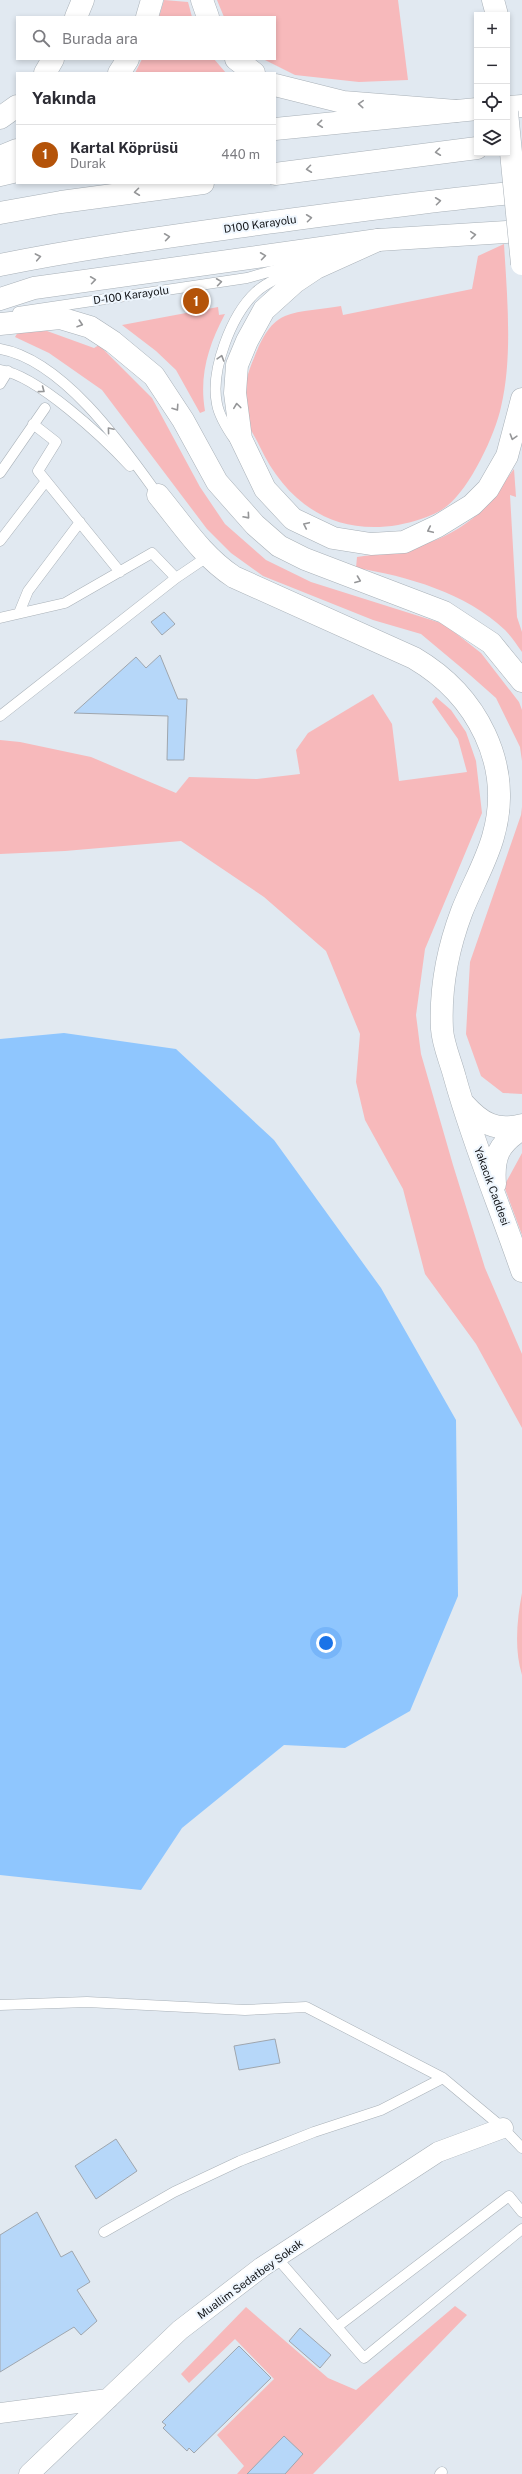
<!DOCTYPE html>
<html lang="tr">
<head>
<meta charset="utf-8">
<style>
  :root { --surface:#fff; --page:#f2f2f3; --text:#2b2b33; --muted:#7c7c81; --line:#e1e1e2; --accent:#b45309 }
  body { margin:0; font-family:"Public Sans",sans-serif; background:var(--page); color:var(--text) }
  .controls { position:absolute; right:12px; top:12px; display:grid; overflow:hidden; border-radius:0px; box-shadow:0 2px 6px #0003 }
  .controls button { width:36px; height:36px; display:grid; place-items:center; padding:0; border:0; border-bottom:1px solid var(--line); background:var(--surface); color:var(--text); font:20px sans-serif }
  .you { position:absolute; left:326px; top:1643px; width:14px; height:14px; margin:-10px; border:3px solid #fff; border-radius:50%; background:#1a73e8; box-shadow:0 0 0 6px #1a73e833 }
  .badge { display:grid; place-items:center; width:26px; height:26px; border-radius:50%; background:var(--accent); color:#fff; font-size:13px; font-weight:700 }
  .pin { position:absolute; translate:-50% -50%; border:2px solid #fff; box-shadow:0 1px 4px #0006 }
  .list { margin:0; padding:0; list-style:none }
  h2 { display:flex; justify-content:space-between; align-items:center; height:52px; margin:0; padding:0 16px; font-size:17px }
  h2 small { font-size:13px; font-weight:400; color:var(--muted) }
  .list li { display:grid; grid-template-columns:26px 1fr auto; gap:12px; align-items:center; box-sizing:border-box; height:60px; padding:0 16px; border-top:1px solid var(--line) }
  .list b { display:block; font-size:15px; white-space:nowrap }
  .list p { margin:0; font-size:13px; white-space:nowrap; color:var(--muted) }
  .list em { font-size:13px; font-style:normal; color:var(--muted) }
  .icon { flex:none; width:22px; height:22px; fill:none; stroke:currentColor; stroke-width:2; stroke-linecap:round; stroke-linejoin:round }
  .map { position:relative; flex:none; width:522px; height:2474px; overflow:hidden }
  .search { position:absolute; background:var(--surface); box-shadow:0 2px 6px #0003; left:16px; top:16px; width:260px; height:44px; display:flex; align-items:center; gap:10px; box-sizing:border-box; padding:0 14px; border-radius:0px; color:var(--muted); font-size:15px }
  .panel { position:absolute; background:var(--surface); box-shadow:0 2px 6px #0003; left:16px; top:72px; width:260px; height:112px; border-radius:0px }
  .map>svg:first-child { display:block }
  .green { fill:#f7b9bb }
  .water { fill:#8fc6fe }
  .building { fill:#b6d7f9; stroke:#9fa6ae }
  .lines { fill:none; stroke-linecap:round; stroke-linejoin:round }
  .service-casing { stroke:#a9b1b8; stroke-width:11 }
  .minor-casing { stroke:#a9b1b8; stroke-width:21 }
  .tertiary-casing { stroke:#a9b1b8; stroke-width:23 }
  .secondary-casing { stroke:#a9b1b8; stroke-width:23 }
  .trunk-casing { stroke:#a9b1b8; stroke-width:23 }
  .motorway-casing { stroke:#a9b1b8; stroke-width:23 }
  .service { stroke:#fff; stroke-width:10 }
  .minor { stroke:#fff; stroke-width:20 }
  .tertiary { stroke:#fff; stroke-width:22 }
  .secondary { stroke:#fff; stroke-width:22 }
  .trunk { stroke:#fff; stroke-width:22 }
  .motorway { stroke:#fff; stroke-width:22 }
  .motorway-bridge-casing { stroke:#a9b1b8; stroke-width:23; stroke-linecap:butt }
  .motorway-bridge { stroke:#fff; stroke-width:22 }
  .oneway { stroke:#959698 }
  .labels { text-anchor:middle; stroke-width:4; stroke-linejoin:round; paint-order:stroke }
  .street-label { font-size:11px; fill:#141619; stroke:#eef6fe }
</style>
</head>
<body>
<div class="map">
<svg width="522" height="2474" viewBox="0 0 522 2474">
  <rect width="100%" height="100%" fill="#e1e9f1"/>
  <path class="green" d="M 164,0 L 188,2 L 192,17 L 159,17 Z
    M 217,0 L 398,0 L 408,80 L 359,82 L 295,75 L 263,59 L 275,59 L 275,17 L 224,17 Z
    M 142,59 L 214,59 L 226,73 L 135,73 Z
    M 504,244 C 507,295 513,357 501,407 C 495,435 470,488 447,506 C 435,516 413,522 398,525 C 333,536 286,503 259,445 C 255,436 246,424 244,413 C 241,396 247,374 254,358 C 260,343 268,323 285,316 C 299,310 325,309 341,306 L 343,315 L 472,289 L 478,256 Z
    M 218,307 L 219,315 L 225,314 C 208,346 199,376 205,411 L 200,413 L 176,370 L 156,351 L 122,325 Z
    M 47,331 L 94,348 L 99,345 L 152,398 L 200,487 L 225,524 L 266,560 L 311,582 L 444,624 L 481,653 L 519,702 L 522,710 L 522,761 L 520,747 L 496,698 L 470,675 L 421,634 L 373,620 L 263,576 L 231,553 L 207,529 L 102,390 L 49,353 L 15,337 L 18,332 Z
    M 514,469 L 516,497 L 510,495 L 517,617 L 522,632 L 522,652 C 517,645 511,636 505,630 C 466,593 407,576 356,568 L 357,557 C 404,551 443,545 479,513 C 493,501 503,483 514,469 Z
    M 373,694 L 392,724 L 399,781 L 467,772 L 458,739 L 432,702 L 436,697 L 451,710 L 466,732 L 476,761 L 482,813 L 425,949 L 416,1015 L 421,1054 L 453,1165 L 485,1268 L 522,1354 L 522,1428 L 476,1344 L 425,1274 L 403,1189 L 365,1120 L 356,1082 L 360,1034 L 326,951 L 264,897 L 181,841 L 65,851 L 0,854 L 0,740 L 20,742 L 91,757 L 176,793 L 189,777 L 257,779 L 300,774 L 296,750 L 308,733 Z
    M 522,807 L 522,1094 L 503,1093 L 481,1076 L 466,1034 L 470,962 L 521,815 Z
    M 522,1153 L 522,1235 L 504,1186 Z
    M 522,1593 L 522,1675 C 514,1649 517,1619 522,1593 Z
    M 455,2306 L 467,2315 L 313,2474 L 237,2474 L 244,2466 L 217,2435 L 274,2379 L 235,2339 L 189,2383 L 181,2374 L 246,2307 L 328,2378 L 356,2390 Z"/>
  <path class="water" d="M 64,1033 L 176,1049 L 274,1140 L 381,1288 L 456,1420 L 458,1596 L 410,1711 L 345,1748 L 284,1745 L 182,1828 L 141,1890 L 0,1875 L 0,1039 Z"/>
  <path class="building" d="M 164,612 L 175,624 L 162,635 L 151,622 Z
    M 160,655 L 178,699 L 187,699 L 184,760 L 167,760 L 168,716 L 74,713 L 136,657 L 146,668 Z
    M 275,2039 L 280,2063 L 239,2070 L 234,2046 Z
    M 116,2139 L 137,2171 L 96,2199 L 75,2166 Z
    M 37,2212 L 61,2257 L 72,2251 L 90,2282 L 77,2290 L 97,2321 L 81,2335 L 74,2327 L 0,2372 L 0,2235 Z
    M 300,2328 L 331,2355 L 320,2368 L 289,2341 Z
    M 239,2346 L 271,2378 L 194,2453 L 189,2448 L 187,2451 L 163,2428 L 166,2425 L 162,2422 Z
    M 284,2436 L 303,2454 L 285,2474 L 247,2474 Z"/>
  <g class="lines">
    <g class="service-casing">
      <path id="service" d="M 18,312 L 247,278 L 318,258
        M 0,349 C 63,360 123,446 158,495
        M 0,370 C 37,375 104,438 130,466
        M 0,384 L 8,371
        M 33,424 L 56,442 L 38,471 L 120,572
        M 235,440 C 228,430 219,415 217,404 C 210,371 231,315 256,292 C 268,281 284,275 299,270
        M 0,473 L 45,408
        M 0,541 L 46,481
        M 19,613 L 28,591 L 80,522
        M 0,618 L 65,603 L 152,553 L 176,578
        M 0,716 L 176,578 L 207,557
        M 0,2005 L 87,2002 L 245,2010 L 306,2007 L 443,2078 L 503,2128 L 522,2148
        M 104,2232 L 174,2192 L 240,2161 L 314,2132 L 381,2110 L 443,2078
        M 277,2258 L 364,2358 L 522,2229
        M 338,2326 L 509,2196 L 522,2212
        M 440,2474 L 442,2472"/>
    </g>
    <g class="minor-casing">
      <path id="minor" d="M 0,2413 L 108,2399
        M 29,2474 L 180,2330 L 262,2267 L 438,2152 L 503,2128"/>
    </g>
    <g class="tertiary-casing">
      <path id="tertiary" d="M 158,495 C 182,524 202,556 234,577 L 414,658 C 477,695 514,765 493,837 C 486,862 472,886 462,911 C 448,948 440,989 442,1029 C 443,1045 451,1062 455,1078 C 473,1143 500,1207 522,1271
        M 464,1104 C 481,1123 496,1132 522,1125
        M 495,1184 C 493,1157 498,1144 522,1129"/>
    </g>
    <g class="secondary-casing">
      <path id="secondary" d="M 76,17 L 83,0
        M 45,73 L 53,59
        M 0,118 L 17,106"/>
    </g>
    <g class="trunk-casing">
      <path id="trunk" d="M 507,107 L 522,106
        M 275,129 L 477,109
        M 275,174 L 477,148
        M 0,175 L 17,171
        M 0,213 L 61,202 L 203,183
        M 0,265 C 83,248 167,237 251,225 C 341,213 432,200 522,192
        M 0,299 L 34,288 L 378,240 L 522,231"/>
    </g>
    <g class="motorway-casing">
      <path id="motorway" d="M 202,0 L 208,17
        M 493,0 L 497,15
        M 147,17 L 152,0
        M 236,59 L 254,73
        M 119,73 L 128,59
        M 275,85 L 343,102 L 456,111
        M 0,157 L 17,150
        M 378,240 L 316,268 L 295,282 L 264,310 L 247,341 L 237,365 L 235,393 L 241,439 L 265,489 L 293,519 L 333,538 L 371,544 L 404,542 L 438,526 L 472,505 L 488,489 L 507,456 L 522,399
        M 0,324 L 60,318 L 90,327 L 113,342 L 154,376 L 183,420 L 217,482 L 255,525 L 279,546 L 305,559 L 444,612 L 491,643 L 522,681"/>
    </g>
    <use href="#service" class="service"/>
    <use href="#minor" class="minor"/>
    <use href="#tertiary" class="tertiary"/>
    <use href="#secondary" class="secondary"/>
    <use href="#trunk" class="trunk"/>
    <use href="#motorway" class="motorway"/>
    <g class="motorway-bridge-casing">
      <path id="motorway-bridge" d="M 507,112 L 522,264"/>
    </g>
    <use href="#motorway-bridge" class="motorway-bridge"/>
  </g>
  <defs><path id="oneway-chevron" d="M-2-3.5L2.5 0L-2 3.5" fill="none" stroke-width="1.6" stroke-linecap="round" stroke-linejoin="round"/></defs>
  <g class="oneway">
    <use href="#oneway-chevron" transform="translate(361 104) rotate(-176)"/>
    <use href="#oneway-chevron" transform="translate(320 124) rotate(174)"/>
    <use href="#oneway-chevron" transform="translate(438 152) rotate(173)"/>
    <use href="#oneway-chevron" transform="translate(309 169) rotate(173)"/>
    <use href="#oneway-chevron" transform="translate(137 192) rotate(173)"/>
    <use href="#oneway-chevron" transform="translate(438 201) rotate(-7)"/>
    <use href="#oneway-chevron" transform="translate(309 218) rotate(-7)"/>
    <use href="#oneway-chevron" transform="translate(473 235) rotate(-5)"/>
    <use href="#oneway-chevron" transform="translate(167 237) rotate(-8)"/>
    <use href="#oneway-chevron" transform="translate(263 256) rotate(-8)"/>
    <use href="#oneway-chevron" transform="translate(38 257) rotate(-11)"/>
    <use href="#oneway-chevron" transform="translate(93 280) rotate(-8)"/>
    <use href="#oneway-chevron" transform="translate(219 282) rotate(-8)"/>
    <use href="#oneway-chevron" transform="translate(80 324) rotate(18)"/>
    <use href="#oneway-chevron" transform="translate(221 358) rotate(-73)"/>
    <use href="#oneway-chevron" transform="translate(42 390) rotate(37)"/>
    <use href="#oneway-chevron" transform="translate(237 406) rotate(-97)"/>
    <use href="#oneway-chevron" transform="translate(176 408) rotate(56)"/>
    <use href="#oneway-chevron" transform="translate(110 430) rotate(-130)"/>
    <use href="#oneway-chevron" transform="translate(513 437) rotate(107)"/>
    <use href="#oneway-chevron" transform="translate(247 516) rotate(49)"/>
    <use href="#oneway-chevron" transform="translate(306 525) rotate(-155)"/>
    <use href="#oneway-chevron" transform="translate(430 530) rotate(155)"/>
    <use href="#oneway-chevron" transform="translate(358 580) rotate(21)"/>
  </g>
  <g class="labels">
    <g class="street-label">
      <text transform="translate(260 224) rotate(-8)" y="4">D100 Karayolu</text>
      <text transform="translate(131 295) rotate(-8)" y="4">D-100 Karayolu</text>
      <text transform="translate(492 1186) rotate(70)" y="4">Yakacık Caddesi</text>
      <text transform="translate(250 2279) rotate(-36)" y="4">Muallim Sedatbey Sokak</text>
    </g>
  </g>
</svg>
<div class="controls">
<button>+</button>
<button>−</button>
<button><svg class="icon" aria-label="locate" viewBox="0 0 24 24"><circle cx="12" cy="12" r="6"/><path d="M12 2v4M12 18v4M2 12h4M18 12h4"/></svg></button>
<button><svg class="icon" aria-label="layers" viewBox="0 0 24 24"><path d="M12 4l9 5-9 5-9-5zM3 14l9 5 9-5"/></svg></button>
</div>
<div class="you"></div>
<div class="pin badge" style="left:196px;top:301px">1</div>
<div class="search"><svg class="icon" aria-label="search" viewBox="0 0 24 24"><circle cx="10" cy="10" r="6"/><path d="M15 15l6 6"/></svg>Burada ara</div>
<section class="panel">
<h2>Yakında<small></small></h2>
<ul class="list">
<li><span class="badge">1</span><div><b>Kartal Köprüsü</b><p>Durak</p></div><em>440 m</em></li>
</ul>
</section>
</div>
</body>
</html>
